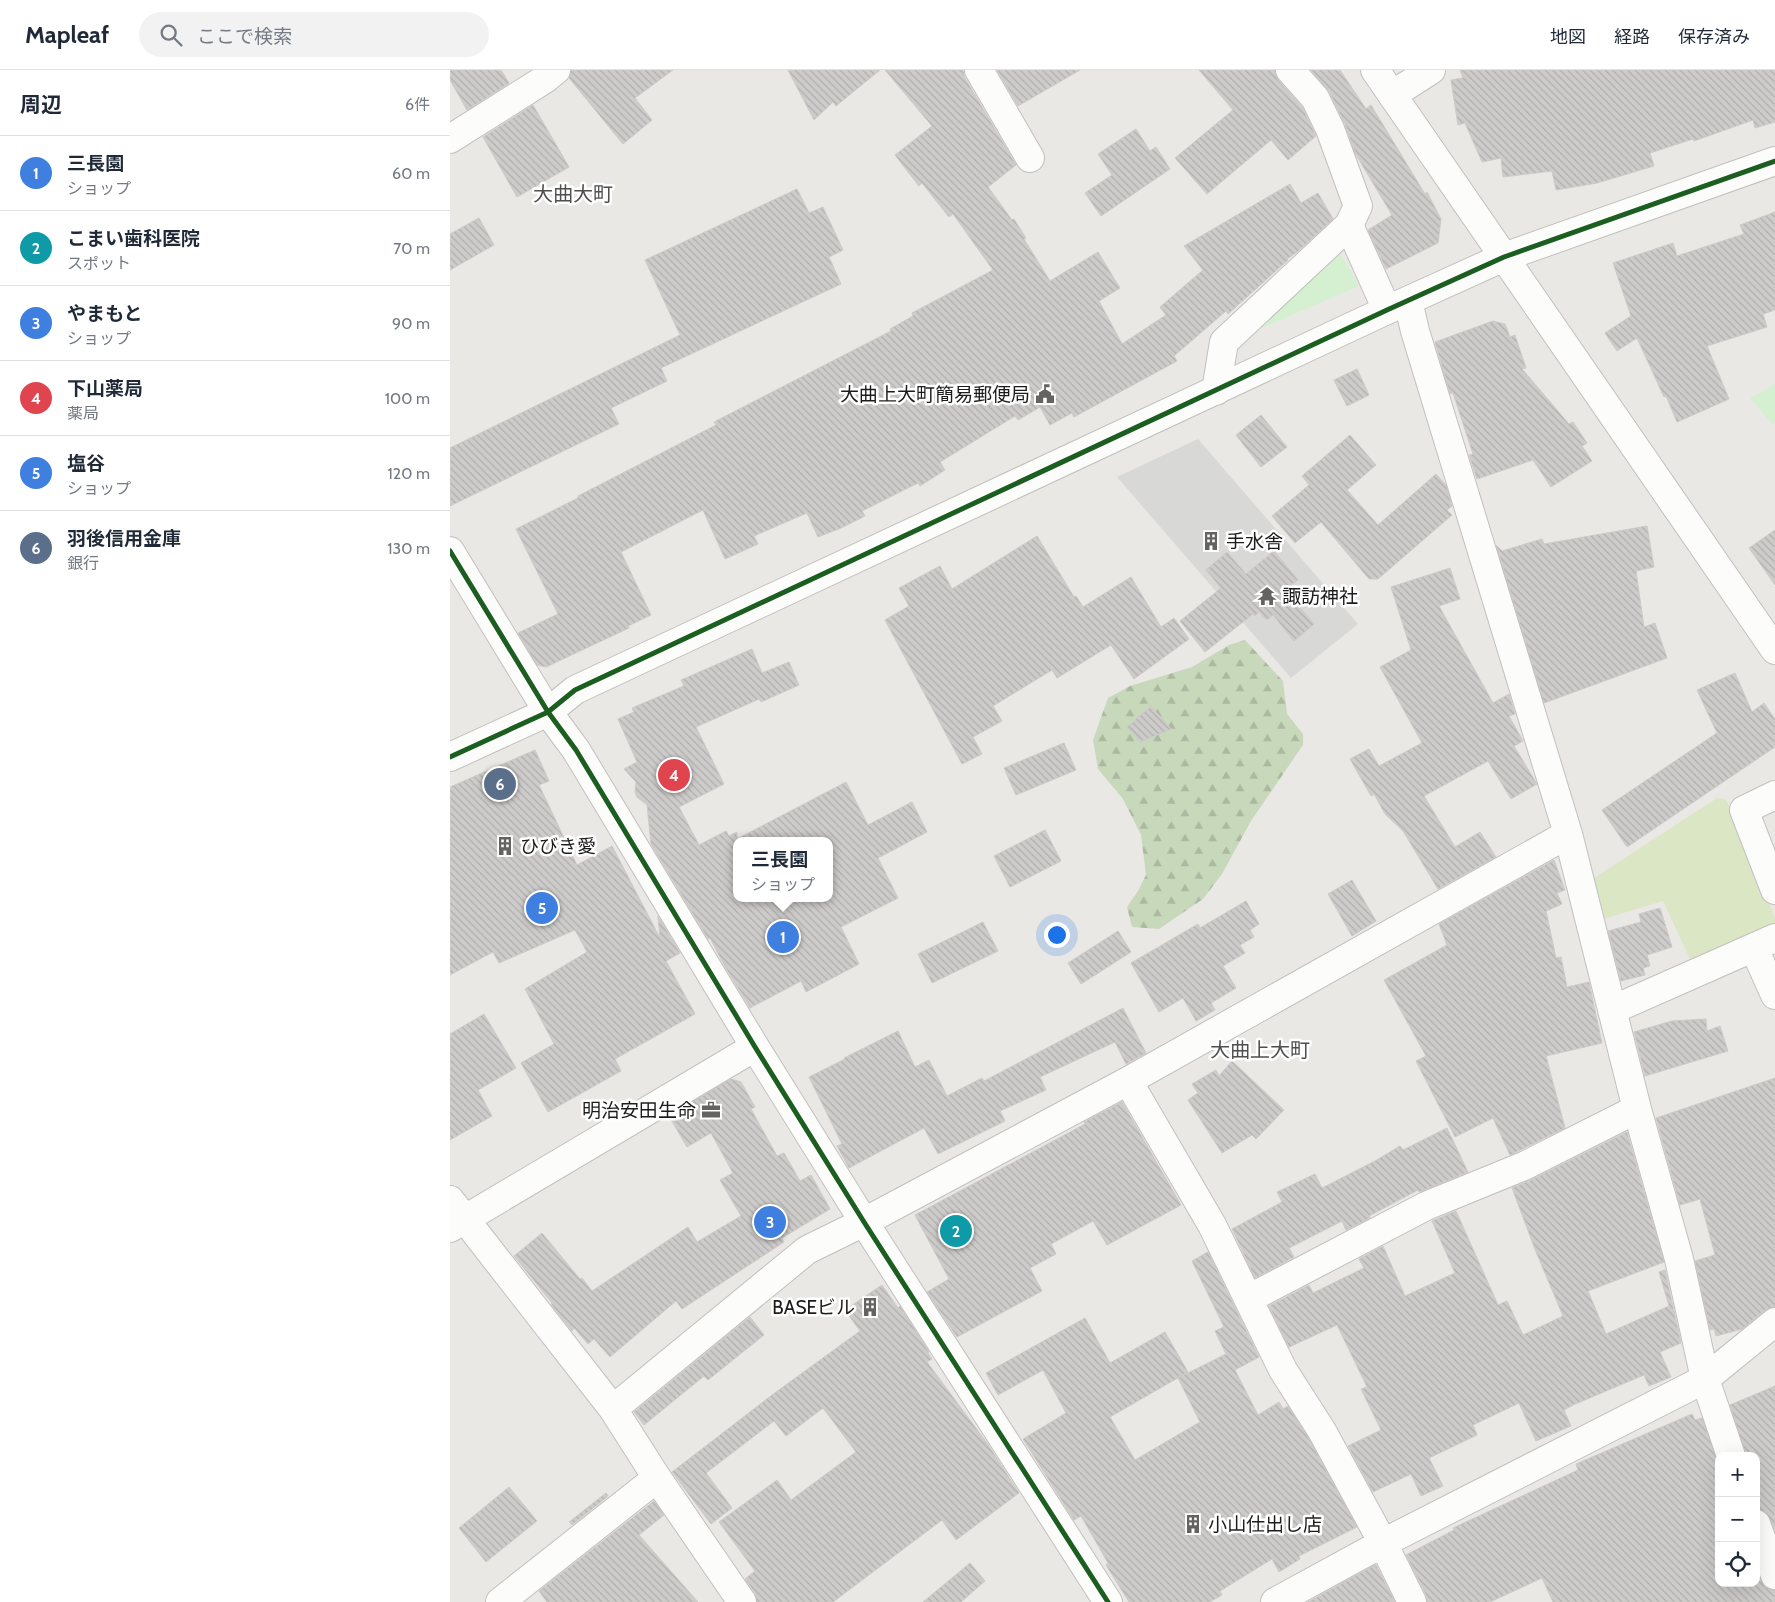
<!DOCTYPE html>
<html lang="ja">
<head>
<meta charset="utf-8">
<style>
  :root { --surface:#fff; --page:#f2f2f3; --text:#1f2937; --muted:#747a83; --line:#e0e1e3; --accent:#111827 }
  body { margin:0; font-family:Cabin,"Noto Sans JP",sans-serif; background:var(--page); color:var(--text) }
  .controls { position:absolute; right:15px; bottom:15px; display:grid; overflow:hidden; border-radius:10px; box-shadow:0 5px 20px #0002 }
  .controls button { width:45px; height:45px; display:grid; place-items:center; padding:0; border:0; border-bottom:1px solid var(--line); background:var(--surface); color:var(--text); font:25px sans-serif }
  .you { position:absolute; left:606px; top:864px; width:18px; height:18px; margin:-12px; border:4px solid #fff; border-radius:50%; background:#1a73e8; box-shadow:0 0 0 8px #1a73e833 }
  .badge { display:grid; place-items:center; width:32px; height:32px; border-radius:50%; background:var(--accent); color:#fff; font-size:16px; font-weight:700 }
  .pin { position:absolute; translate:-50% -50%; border:2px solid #fff; box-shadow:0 1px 5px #0006 }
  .popup { position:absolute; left:283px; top:767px; width:100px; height:65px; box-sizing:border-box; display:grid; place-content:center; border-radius:10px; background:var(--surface); filter:drop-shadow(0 1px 4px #0005); font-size:16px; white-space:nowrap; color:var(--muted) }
  .popup b { font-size:19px; color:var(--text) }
  .popup::after { content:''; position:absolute; left:50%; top:100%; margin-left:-10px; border:10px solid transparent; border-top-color:var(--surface) }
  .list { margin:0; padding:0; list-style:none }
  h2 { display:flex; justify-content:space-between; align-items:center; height:65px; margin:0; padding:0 20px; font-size:21px }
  h2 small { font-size:16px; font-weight:400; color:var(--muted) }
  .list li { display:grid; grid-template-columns:32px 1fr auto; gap:15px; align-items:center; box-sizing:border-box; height:75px; padding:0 20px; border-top:1px solid var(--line) }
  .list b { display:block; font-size:19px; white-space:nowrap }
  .list p { margin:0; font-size:16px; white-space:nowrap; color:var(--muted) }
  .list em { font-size:16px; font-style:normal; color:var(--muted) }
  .icon { flex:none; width:28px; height:28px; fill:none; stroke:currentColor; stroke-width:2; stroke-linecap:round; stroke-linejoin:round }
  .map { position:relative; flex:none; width:1325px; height:1532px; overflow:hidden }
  header { display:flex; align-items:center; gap:30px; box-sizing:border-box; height:70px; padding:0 25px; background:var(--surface); border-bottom:1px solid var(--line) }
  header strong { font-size:24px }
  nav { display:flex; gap:28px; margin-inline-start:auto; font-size:18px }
  .search { width:350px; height:45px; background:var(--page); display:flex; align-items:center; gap:12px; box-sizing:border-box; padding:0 18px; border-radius:28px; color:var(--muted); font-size:19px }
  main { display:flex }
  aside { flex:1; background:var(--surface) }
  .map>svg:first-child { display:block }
  .religious { fill:#d8d8d6 }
  .grass { fill:#dbe6c5 }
  .forest { fill:url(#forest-firs) }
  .park { fill:#d5f0d1 }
  .building { fill:url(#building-back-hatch); stroke:#cdcac7; fill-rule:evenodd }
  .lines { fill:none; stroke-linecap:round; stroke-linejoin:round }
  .minor-casing { stroke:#c1c0bf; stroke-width:30 }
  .tertiary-casing { stroke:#c1c0bf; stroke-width:30 }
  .minor { stroke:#fcfcfb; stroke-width:28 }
  .tertiary { stroke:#fcfcfb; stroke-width:28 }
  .cycleway-casing { stroke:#fff; stroke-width:8 }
  .cycleway { stroke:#1b5e20; stroke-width:5 }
  .labels { text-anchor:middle; stroke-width:5; stroke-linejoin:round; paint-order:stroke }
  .poi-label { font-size:19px; fill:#1c1c1c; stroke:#fff; text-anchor:start }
  .neighbourhood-label { font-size:20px; fill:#4f4f4f; stroke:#fff }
</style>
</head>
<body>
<header>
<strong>Mapleaf</strong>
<div class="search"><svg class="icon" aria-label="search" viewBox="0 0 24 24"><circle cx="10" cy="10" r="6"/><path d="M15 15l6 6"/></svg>ここで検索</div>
<nav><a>地図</a><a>経路</a><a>保存済み</a></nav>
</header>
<main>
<aside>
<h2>周辺<small>6件</small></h2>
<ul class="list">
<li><span class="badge" style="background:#3f7fe0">1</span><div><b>三長園</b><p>ショップ</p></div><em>60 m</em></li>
<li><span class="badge" style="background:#0f9aa8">2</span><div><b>こまい歯科医院</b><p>スポット</p></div><em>70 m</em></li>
<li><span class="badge" style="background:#3f7fe0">3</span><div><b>やまもと</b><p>ショップ</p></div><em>90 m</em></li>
<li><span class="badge" style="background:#e0444e">4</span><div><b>下山薬局</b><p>薬局</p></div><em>100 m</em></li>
<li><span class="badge" style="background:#3f7fe0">5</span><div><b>塩谷</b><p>ショップ</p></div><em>120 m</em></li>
<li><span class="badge" style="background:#5c6f8a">6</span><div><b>羽後信用金庫</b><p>銀行</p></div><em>130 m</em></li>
</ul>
</aside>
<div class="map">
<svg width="1325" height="1532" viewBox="0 0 1325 1532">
  <defs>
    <pattern id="forest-firs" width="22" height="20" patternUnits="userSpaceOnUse" patternTransform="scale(1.25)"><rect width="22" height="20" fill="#c8d8bb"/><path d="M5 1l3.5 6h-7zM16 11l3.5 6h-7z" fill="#abb9a0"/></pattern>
    <pattern id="building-back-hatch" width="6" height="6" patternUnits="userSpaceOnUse" patternTransform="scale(1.25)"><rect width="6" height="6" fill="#ceccca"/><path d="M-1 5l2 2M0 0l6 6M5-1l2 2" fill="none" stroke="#b0afad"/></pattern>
  </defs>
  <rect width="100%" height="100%" fill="#eae8e5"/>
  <path class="religious" d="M 748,369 L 908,554 L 841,608 L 667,407 Z"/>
  <path class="grass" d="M 1267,728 L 1275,729 L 1283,741 L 1325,848 L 1325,854 L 1240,889 L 1213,831 L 1150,850 L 1138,812 Z"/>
  <path class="forest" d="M 795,570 L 833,611 L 837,644 L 853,664 L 853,675 L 801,751 L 772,804 L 753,829 L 709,859 L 682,857 L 677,837 L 688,821 L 696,805 L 691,765 L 673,729 L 648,699 L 643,670 L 658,628 L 680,616 L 742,597 L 779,575 Z"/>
  <path class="park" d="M 888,180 L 909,216 L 798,264 Z
    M 1325,314 L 1325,353 L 1323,355 L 1300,328 Z"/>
  <path class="building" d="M 0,0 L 51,0 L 59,13 L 17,40 L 0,10 Z
    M 121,0 L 223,0 L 185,28 L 202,50 L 173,74 L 119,8 Z
    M 338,0 L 430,0 L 386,36 L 383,32 L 364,50 Z
    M 435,0 L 513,0 L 515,8 L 566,95 L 538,117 L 562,150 L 564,149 L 576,168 L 574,169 L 600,211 L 648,182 L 670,218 L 649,231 L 672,274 L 716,245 L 710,237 L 753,200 L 734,176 L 840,114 L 851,133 L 868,123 L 883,149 L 847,182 L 837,189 L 838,190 L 778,244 L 776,241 L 724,286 L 727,291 L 624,347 L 622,343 L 600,355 L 590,337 L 568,350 L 565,346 L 490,392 L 495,400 L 470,416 L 468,413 L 412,441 L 415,446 L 391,458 L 368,467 L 357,443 L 304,466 L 308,474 L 275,489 L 253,440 L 171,482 L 201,545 L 178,556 L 179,558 L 96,597 L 87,595 L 68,563 L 108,544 L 66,459 L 128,428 L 128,426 L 266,355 L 264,352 L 441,261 L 440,259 L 463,246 L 462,243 L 543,200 L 503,144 L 499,147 L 472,113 L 469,116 L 445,85 L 482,56 Z
    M 547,0 L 630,0 L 568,36 Z
    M 749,0 L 825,0 L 828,10 L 852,37 L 866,66 L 838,90 L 821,70 L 757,124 L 725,88 L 783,40 Z
    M 861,0 L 890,0 L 916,39 L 921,35 L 975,124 L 977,122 L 991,149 L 988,173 L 936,199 L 918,160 L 942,145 L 905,83 L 895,54 L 879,21 Z
    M 1010,0 L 1325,0 L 1325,52 L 1305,58 L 1303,50 L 1244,71 L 1243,69 L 1200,83 L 1204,96 L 1147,113 L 1106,120 L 1102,101 L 1053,107 L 1051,88 L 1032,92 L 1015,53 L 1008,55 L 1001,10 L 1013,8 Z
    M 83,35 L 119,97 L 67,127 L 33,67 Z
    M 686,59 L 700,81 L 706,77 L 720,99 L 651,146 L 635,123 L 662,105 L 648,84 Z
    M 347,119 L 359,143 L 373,137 L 393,180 L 379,187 L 391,214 L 211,298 L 217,311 L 161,338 L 169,354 L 0,436 L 0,378 L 230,265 L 195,190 Z
    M 1325,142 L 1325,240 L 1313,244 L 1317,257 L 1257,276 L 1279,329 L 1227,352 L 1216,326 L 1214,327 L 1187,268 L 1167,281 L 1155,263 L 1181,246 L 1163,193 L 1223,173 L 1227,186 L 1294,164 L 1290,155 Z
    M 29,148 L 44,175 L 0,200 L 0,164 Z
    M 1043,251 L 1055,254 L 1060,267 L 1065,265 L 1076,298 L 1072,299 L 1119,354 L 1123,352 L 1137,373 L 1132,376 L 1142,391 L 1101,417 L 1083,390 L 1027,409 L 1019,385 L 1023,384 L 1003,323 L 1000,324 L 985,272 Z
    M 907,299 L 919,325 L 897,336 L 884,310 Z
    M 811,345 L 837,377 L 811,397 L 786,365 Z
    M 900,365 L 926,395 L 897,420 L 928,455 L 986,404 L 996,415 L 1002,436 L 997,440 L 1002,445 L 928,509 L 919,509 L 871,452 L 845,473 L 822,446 L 859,415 L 852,406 Z
    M 1197,456 L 1204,497 L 1186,501 L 1194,557 L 1205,553 L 1217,588 L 1094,633 L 1046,475 L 1052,481 L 1092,469 L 1094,474 Z
    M 1325,460 L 1325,515 L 1299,478 Z
    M 587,466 L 624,527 L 626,526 L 633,537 L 681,507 L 711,557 L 724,548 L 739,569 L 684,609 L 661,575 L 607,608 L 602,600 L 543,636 L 552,651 L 523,667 L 532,684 L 512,694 L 435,550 L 459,536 L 449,518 L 490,496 L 502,519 Z
    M 824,481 L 848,510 L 841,515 L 849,524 L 843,529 L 864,554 L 844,571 L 823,545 L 817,550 L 809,542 L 805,546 L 803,544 L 755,582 L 730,551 L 771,518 L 756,500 L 777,482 L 796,504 Z
    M 1000,498 L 1010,529 L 989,536 L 1043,633 L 1059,624 L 1065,644 L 1059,646 L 1073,671 L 1064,676 L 1087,714 L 1061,729 L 1038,691 L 974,726 L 1005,777 L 1030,762 L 1046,787 L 988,819 L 953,761 L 935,744 L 924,724 L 921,726 L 900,689 L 919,679 L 929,696 L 972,673 L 930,597 L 961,580 L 941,517 Z
    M 302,579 L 312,603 L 339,592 L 349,615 L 311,632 L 309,629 L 246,657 L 274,714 L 229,737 L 249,775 L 276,761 L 279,766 L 287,762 L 287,769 L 396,712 L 418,755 L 462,732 L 477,762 L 428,788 L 448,828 L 391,857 L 409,894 L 356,922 L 351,911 L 300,938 L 274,895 L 260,868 L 258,869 L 201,774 L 197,735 L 187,727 L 185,722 L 186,712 L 174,699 L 187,692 L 168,649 L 184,642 L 182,638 L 234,616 L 231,610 ZM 287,771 L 379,771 L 379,828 L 287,828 Z
    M 1285,603 L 1302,642 L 1314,633 L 1325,649 L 1325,677 L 1177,777 L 1152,740 L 1267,663 L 1247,620 Z
    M 701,636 L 721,659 L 690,672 L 677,657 Z
    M 614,673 L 626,700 L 566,725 L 554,698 Z
    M 85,680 L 99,711 L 89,715 L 127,795 L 162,776 L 210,868 L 208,846 L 230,883 L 216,891 L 245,944 L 165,989 L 171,1001 L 98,1042 L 71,993 L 104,974 L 75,919 L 137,882 L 125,860 L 49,893 L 43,882 L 0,905 L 0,717 Z
    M 595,760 L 611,791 L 560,817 L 544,786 Z
    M 1104,790 L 1115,820 L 1107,823 L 1112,834 L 1096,841 L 1106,888 L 1111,887 L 1117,917 L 1139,912 L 1152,973 L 1096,986 L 1115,1058 L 1060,1085 L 1043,1048 L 1005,1067 L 966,991 L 976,986 L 934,910 L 997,875 L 989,854 Z
    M 902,810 L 926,851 L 902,866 L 878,824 Z
    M 796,831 L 809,854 L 800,860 L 804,867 L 790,875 L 795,883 L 773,896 L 786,918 L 761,933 L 765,940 L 746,951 L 733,928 L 709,942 L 681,893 L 748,854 L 750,858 Z
    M 1210,838 L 1222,877 L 1197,885 L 1200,896 L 1193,898 L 1195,905 L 1171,911 L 1158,861 L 1191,852 L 1189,844 Z
    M 533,852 L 548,881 L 482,913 L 468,884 Z
    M 668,861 L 681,882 L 631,914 L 618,893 Z
    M 673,938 L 696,983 L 676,994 L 665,972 L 590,1007 L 596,1020 L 550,1041 L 555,1051 L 488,1084 L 474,1058 L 399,1098 L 387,1076 L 392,1074 L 359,1007 L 395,989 L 394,988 L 448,961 L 465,997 L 479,990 L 497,1026 L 532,1008 L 534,1011 Z
    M 34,944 L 66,998 L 28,1020 L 42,1046 L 0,1070 L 0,964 Z
    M 1256,949 L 1257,961 L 1270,956 L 1278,981 L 1195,1006 L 1184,962 L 1222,951 Z
    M 782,991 L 834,1040 L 806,1069 L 802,1065 L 772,1083 L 738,1030 L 748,1023 L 742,1014 L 766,1000 L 769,1006 Z
    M 1325,1008 L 1325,1237 L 1315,1240 L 1292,1259 L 1266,1266 L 1264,1259 L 1260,1260 L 1245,1191 L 1265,1185 L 1250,1129 L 1230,1135 L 1206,1048 Z
    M 281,1009 L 291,1012 L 305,1037 L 301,1039 L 327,1086 L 334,1083 L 350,1111 L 361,1105 L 380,1139 L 332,1168 L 334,1172 L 232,1239 L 226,1231 L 160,1287 L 144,1269 L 138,1274 L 124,1258 L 122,1261 L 101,1234 L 102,1233 L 64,1186 L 92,1163 L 130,1209 L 132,1208 L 142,1221 L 238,1157 L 247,1172 L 291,1146 L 270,1110 L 283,1103 L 261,1063 L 237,1077 L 219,1046 Z
    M 672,1032 L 731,1135 L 657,1175 L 643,1151 L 601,1174 L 606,1184 L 580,1198 L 592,1221 L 507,1267 L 477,1222 L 499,1209 L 465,1145 L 635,1054 L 634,1052 Z
    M 997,1058 L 1018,1102 L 969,1122 L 968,1120 L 919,1146 L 920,1148 L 896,1160 L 892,1151 L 839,1178 L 844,1187 L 805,1208 L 782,1159 L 832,1132 L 827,1122 L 865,1104 L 872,1118 L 925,1091 L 950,1076 L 953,1080 Z
    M 1177,1062 L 1214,1192 L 1138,1221 L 1156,1264 L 1219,1236 L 1209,1202 L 1215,1200 L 1231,1273 L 1210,1282 L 1221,1307 L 1199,1316 L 1194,1305 L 1123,1335 L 1114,1340 L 1121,1356 L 1086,1371 L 1069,1333 L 1023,1355 L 1027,1365 L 979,1388 L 993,1416 L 971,1426 L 961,1404 L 923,1422 L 898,1376 L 931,1360 L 911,1319 L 917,1317 L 887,1255 L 839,1277 L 819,1236 L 859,1215 L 863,1223 L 914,1198 L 909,1189 L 933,1176 L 955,1226 L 1005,1203 L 982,1151 L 1006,1141 L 1048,1235 L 1057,1231 L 1073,1265 L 1113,1246 L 1086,1182 L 1062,1118 L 1081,1110 Z
    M 758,1182 L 809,1287 L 785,1300 L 808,1345 L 829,1332 L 833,1339 L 838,1336 L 859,1369 L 907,1457 L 849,1486 L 850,1489 L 829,1502 L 822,1489 L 770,1521 L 772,1525 L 760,1532 L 679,1532 L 656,1495 L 658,1493 L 631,1446 L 624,1450 L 573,1369 L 616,1343 L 593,1300 L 548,1325 L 536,1303 L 635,1248 L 660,1293 L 715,1262 L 738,1302 L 660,1347 L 685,1390 L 750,1352 L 728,1308 L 776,1284 L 765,1261 L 774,1257 L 742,1191 Z
    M 432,1215 L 448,1238 L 450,1236 L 479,1282 L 478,1283 L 482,1289 L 477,1292 L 537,1373 L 569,1423 L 506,1470 L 492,1450 L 383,1532 L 307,1532 L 305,1523 L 295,1509 L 305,1501 L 269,1452 L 327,1410 L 341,1430 L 406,1382 L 373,1338 L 336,1366 L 324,1351 L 256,1403 L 282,1438 L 261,1454 L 222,1402 L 322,1325 L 410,1261 L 395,1240 Z
    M 300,1247 L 314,1265 L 258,1310 L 254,1306 L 194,1355 L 184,1342 Z
    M 1325,1316 L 1325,1460 L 1316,1442 L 1306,1439 L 1306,1386 L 1296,1386 L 1280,1335 Z
    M 1242,1344 L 1245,1350 L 1252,1348 L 1269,1395 L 1269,1513 L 1306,1513 L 1306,1499 L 1315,1517 L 1325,1520 L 1325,1532 L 1103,1532 L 1092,1508 L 1040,1532 L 977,1532 L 976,1525 L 956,1485 L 1004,1460 L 1003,1458 L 1128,1400 L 1126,1394 Z
    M 59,1417 L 87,1451 L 36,1492 L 9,1458 Z
    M 156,1423 L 158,1426 L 122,1455 L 119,1452 Z
    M 204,1431 L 214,1445 L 189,1465 L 248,1532 L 97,1532 L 89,1521 Z
    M 520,1493 L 535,1511 L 511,1532 L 473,1532 Z
    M 926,1495 L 945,1532 L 858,1532 L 923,1496 Z"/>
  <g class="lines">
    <g class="minor-casing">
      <path id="minor" d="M 529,0 L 580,88
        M 840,0 L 865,28 L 880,59 L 908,136 L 899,155
        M 942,25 L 981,0
        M 0,69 L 95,9 L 106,0
        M 958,231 L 965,261 L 1118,764 L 1187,1039 L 1229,1189 L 1255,1309 L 1281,1386
        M 766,321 L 774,272 L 899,155 L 937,240
        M 0,481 L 98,642 L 126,680 L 305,977 L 414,1152 L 658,1532
        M 1325,725 L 1294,740 L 1325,820
        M 1304,878 L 1325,925
        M 1162,940 L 1325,868
        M 678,1011 L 762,1155 L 833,1300 L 872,1361 L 933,1473 L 962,1532
        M 0,1130 L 163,1339 L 207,1408 L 292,1532
        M 0,1158 L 305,977
        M 798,1229 L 976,1136 L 1074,1096 L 1187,1039
        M 163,1339 L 357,1180 L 414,1152 L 678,1011 L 1118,764
        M 1306,1454 L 1325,1505
        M 50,1532 L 207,1408
        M 825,1532 L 933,1473 L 1255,1309 L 1325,1252"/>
    </g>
    <g class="tertiary-casing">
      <path id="tertiary" d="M 925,0 L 1325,580
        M 0,687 L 98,642 L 125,620 L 937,240 L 1054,187 L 1325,91"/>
    </g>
    <use href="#minor" class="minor"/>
    <use href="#tertiary" class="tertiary"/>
    <g class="cycleway-casing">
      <path id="cycleway" d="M 0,481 L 98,642 L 126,680 L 305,977 L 414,1152 L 658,1532
        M 0,687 L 98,642 L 125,620 L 937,240 L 1054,187 L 1325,91"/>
    </g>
    <use href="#cycleway" class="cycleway"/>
  </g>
  <defs>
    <g id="civic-bare" transform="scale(1.5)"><path d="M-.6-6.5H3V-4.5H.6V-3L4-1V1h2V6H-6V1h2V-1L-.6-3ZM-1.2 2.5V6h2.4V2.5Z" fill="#646362" stroke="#fff" stroke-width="2.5" paint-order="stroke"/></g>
    <g id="building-bare" transform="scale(1.5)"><path d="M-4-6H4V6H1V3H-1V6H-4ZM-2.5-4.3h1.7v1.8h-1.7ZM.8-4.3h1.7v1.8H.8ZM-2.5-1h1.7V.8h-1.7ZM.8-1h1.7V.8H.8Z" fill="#646362" stroke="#fff" stroke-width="2.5" paint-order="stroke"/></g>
    <g id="temple-bare" transform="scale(1.5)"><path d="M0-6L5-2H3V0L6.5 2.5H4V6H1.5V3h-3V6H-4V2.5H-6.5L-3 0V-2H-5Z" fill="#646362" stroke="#fff" stroke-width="2.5" paint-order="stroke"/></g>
    <g id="office-bare" transform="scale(1.5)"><path d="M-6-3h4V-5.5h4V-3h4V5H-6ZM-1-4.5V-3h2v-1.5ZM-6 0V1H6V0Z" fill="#646362" stroke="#fff" stroke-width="2.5" paint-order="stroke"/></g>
  </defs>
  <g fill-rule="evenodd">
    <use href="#civic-bare" x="595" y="324"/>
    <use href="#building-bare" x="761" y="471"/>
    <use href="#temple-bare" x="817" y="526"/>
    <use href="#building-bare" x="55" y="776"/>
    <use href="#office-bare" x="261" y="1040"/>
    <use href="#building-bare" x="420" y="1237"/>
    <use href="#building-bare" x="743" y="1454"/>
  </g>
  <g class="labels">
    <g class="poi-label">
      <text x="580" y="331" text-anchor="end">大曲上大町簡易郵便局</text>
      <text x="776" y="478">手水舎</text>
      <text x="832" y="533">諏訪神社</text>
      <text x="70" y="783">ひびき愛</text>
      <text x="246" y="1047" text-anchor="end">明治安田生命</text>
      <text x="405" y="1244" text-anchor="end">BASEビル</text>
      <text x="758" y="1461">小山仕出し店</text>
    </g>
    <g class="neighbourhood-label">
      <text x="123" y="131">大曲大町</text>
      <text x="810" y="987">大曲上大町</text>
    </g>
  </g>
</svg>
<div class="controls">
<button>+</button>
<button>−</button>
<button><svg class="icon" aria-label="locate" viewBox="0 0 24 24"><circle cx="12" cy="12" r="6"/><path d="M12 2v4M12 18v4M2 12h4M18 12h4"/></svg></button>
</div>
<div class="you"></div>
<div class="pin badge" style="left:333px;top:867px;background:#3f7fe0">1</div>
<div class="popup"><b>三長園</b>ショップ</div>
<div class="pin badge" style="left:506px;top:1161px;background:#0f9aa8">2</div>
<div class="pin badge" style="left:320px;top:1152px;background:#3f7fe0">3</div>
<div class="pin badge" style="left:224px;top:705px;background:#e0444e">4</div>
<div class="pin badge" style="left:92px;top:838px;background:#3f7fe0">5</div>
<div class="pin badge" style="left:50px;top:714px;background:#5c6f8a">6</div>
</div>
</main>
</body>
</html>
